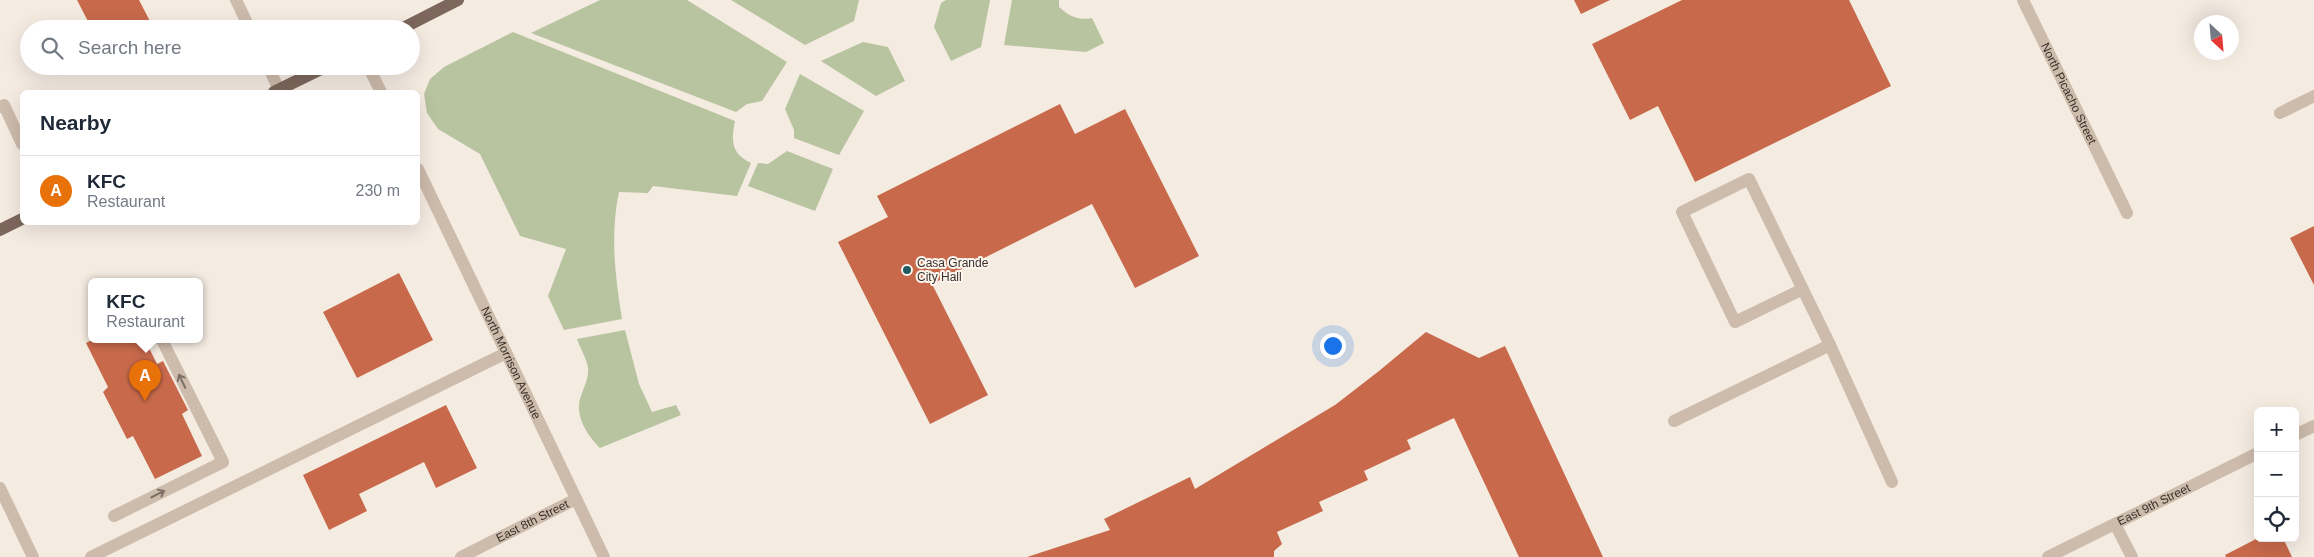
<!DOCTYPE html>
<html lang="en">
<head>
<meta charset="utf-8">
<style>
  :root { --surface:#fff; --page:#f2f2f3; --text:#1f2937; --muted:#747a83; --line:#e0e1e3; --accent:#1f5a5e }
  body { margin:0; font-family:Arial,sans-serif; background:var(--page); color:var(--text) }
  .controls { position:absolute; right:15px; bottom:15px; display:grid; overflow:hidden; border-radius:8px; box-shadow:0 5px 20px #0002 }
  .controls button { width:45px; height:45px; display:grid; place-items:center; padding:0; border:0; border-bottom:1px solid var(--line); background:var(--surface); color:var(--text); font:25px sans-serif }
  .compass { position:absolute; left:2194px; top:15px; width:45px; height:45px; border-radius:50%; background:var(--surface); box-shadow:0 5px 20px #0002; rotate:154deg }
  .you { position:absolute; left:1332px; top:345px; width:18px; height:18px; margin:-12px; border:4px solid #fff; border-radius:50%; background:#1a73e8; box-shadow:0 0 0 8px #1a73e833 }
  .badge { display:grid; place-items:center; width:32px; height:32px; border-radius:50%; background:var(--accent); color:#fff; font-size:16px; font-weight:700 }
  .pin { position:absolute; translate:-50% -41px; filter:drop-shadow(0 1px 2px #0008) }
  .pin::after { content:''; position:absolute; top:26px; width:18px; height:15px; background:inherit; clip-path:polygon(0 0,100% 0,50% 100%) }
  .popup { position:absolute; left:88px; top:278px; width:115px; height:65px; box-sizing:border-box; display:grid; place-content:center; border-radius:8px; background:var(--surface); filter:drop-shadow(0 1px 4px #0005); font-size:16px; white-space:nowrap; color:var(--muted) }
  .popup b { font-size:19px; color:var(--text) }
  .popup::after { content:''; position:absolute; left:50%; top:100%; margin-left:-10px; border:10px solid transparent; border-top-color:var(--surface) }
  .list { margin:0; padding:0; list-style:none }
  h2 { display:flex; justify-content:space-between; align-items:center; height:65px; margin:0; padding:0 20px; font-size:21px }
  h2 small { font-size:16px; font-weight:400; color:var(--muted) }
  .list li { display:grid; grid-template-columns:32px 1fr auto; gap:15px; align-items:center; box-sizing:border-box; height:70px; padding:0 20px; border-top:1px solid var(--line) }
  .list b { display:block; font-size:19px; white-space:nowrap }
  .list p { margin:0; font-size:16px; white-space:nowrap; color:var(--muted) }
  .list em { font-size:16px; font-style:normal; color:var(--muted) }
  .icon { flex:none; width:28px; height:28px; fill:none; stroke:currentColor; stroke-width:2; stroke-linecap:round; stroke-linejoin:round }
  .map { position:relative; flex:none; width:2314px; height:557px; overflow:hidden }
  .search { position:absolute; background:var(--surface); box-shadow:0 5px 20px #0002; left:20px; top:20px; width:400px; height:55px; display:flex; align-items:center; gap:12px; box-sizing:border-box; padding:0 18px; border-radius:28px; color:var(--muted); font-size:19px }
  .panel { position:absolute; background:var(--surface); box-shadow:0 5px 20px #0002; left:20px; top:90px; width:400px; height:135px; border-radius:8px }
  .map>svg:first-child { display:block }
  .green { fill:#b8c4a0 }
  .building { fill:#c8694b }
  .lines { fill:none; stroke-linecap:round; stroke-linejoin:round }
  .minor { stroke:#cdbbac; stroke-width:12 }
  .major { stroke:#7d675c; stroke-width:12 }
  .oneway { stroke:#7d6f65 }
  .poi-dot { fill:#1f5a5e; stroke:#fbf5ee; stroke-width:2 }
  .labels { text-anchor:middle; stroke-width:4; stroke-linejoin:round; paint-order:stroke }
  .street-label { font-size:12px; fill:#3b302b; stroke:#fbf5ee }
  .poi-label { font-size:12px; fill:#3b302b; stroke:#fbf5ee; text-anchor:start }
</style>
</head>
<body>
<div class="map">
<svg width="2314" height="557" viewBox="0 0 2314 557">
  <rect width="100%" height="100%" fill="#f4ebe1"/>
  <path class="green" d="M 600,0 L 687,0 L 787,62 L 762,101 L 747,104 L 736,112 L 531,33 Z
    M 731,0 L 859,0 L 854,21 L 805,45 Z
    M 946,0 L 990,0 L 981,47 L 951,61 L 934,27 L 941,3 Z
    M 1012,0 L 1059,0 L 1059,7 C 1069,16 1079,21 1092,18 L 1104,43 L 1086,52 L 1004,45 Z
    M 513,32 L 735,121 C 731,141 731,154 751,163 L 737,196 L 653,186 L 648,193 L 619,192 C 610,234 615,276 622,319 L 564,330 L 548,296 L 566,249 L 520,236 L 480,154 L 438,129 L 427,113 L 424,94 L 430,79 L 444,67 Z
    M 863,42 L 888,47 L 905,81 L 876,96 L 821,61 Z
    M 800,74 L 864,111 L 839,155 L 794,138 L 794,130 L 785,109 Z
    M 787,151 L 833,169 L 815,211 L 748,186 L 758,163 L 768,164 Z
    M 625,330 L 639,384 L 652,412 L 676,405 L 681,415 L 600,448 C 588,436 575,417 580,399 C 583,389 589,379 588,368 C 587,359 580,348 577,339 Z"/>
  <path class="building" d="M 77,0 L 139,0 L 154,29 L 92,29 Z
    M 1574,0 L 1610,0 L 1581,14 Z
    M 1682,0 L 1849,0 L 1891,86 L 1695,182 L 1658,106 L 1630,120 L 1592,44 Z
    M 1060,104 L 1075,134 L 1125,109 L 1199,256 L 1135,288 L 1092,204 L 932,284 L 988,395 L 930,424 L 838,242 L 888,217 L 877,196 Z
    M 2314,226 L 2314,285 L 2290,238 Z
    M 399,273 L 433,340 L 357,378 L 323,312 Z
    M 1426,332 L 1479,358 L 1505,346 L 1603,557 L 1519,557 L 1454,418 L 1407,440 L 1411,449 L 1364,471 L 1368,480 L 1319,502 L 1323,511 L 1277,532 L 1282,544 L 1274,551 L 1274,557 L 1027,557 L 1110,530 L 1104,519 L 1190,477 L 1195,489 L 1335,405 L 1379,371 Z
    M 92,340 L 145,340 L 157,364 L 163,361 L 188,410 L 182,414 L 202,456 L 155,479 L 133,436 L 127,439 L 103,392 L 108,387 L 86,343 Z
    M 446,405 L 477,468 L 436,488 L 424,462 L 359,494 L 367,511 L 329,530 L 303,475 Z
    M 2258,538 L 2283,538 L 2292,557 L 2226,557 L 2225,555 Z"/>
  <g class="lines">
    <g class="minor">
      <path d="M 236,0 L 250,29"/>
      <path id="s1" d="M 2023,0 L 2127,213"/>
      <path d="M 268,66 L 279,90"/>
      <path d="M 368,66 L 381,92"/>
      <path d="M 0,107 L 4,105 L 22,144"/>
      <path d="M 2280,113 L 2314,96"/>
      <path id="s2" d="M 418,169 L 604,557"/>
      <path d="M 1830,345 L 1892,482"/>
      <path d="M 1674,421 L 1830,345 L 1749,179 L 1682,212 L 1735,322 L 1803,289"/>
      <path d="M 2295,435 L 2314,426"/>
      <path d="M 0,488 L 33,557"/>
      <path d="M 114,516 L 223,462 L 162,340"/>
      <path d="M 2115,524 L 2132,557"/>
      <path d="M 91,557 L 506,353"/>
      <path id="s3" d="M 461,557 L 576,499"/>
      <path id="s4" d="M 2048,557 L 2258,453"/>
    </g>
    <path class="major" d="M 401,29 L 458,0
      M 274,92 L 327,66
      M 0,230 L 22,219"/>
  </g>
  <defs><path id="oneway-shaft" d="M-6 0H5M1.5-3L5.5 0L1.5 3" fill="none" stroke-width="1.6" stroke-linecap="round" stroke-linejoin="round" transform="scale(1.25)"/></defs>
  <g class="oneway">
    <use href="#oneway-shaft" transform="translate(182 381) rotate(-116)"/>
    <use href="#oneway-shaft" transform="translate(158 494) rotate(-27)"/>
  </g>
  <circle class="poi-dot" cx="907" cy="270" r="5"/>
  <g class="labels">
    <g class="street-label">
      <text dy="4" stroke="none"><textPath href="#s1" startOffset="104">North Picacho Street</textPath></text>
      <text dy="4" stroke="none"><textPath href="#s2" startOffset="215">North Morrison Avenue</textPath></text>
      <text dy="4" stroke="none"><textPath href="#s4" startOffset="118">East 9th Street</textPath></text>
      <text dy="4" stroke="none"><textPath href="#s3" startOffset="80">East 8th Street</textPath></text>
    </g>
    <g class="poi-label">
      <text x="917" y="267">Casa Grande<tspan x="917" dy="14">City Hall</tspan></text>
    </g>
  </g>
</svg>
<div class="controls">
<button>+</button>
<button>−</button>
<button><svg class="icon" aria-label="locate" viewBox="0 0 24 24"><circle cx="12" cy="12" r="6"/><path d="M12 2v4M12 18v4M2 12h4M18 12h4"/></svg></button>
</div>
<svg class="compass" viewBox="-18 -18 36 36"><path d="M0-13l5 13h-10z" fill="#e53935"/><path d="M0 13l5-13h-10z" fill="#747a83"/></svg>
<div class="you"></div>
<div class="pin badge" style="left:145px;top:401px;background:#e8710a">A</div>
<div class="popup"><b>KFC</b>Restaurant</div>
<div class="search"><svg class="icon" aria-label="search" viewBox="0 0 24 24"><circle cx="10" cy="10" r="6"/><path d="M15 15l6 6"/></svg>Search here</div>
<section class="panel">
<h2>Nearby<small></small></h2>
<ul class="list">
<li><span class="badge" style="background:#e8710a">A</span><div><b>KFC</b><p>Restaurant</p></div><em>230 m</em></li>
</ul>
</section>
</div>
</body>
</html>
